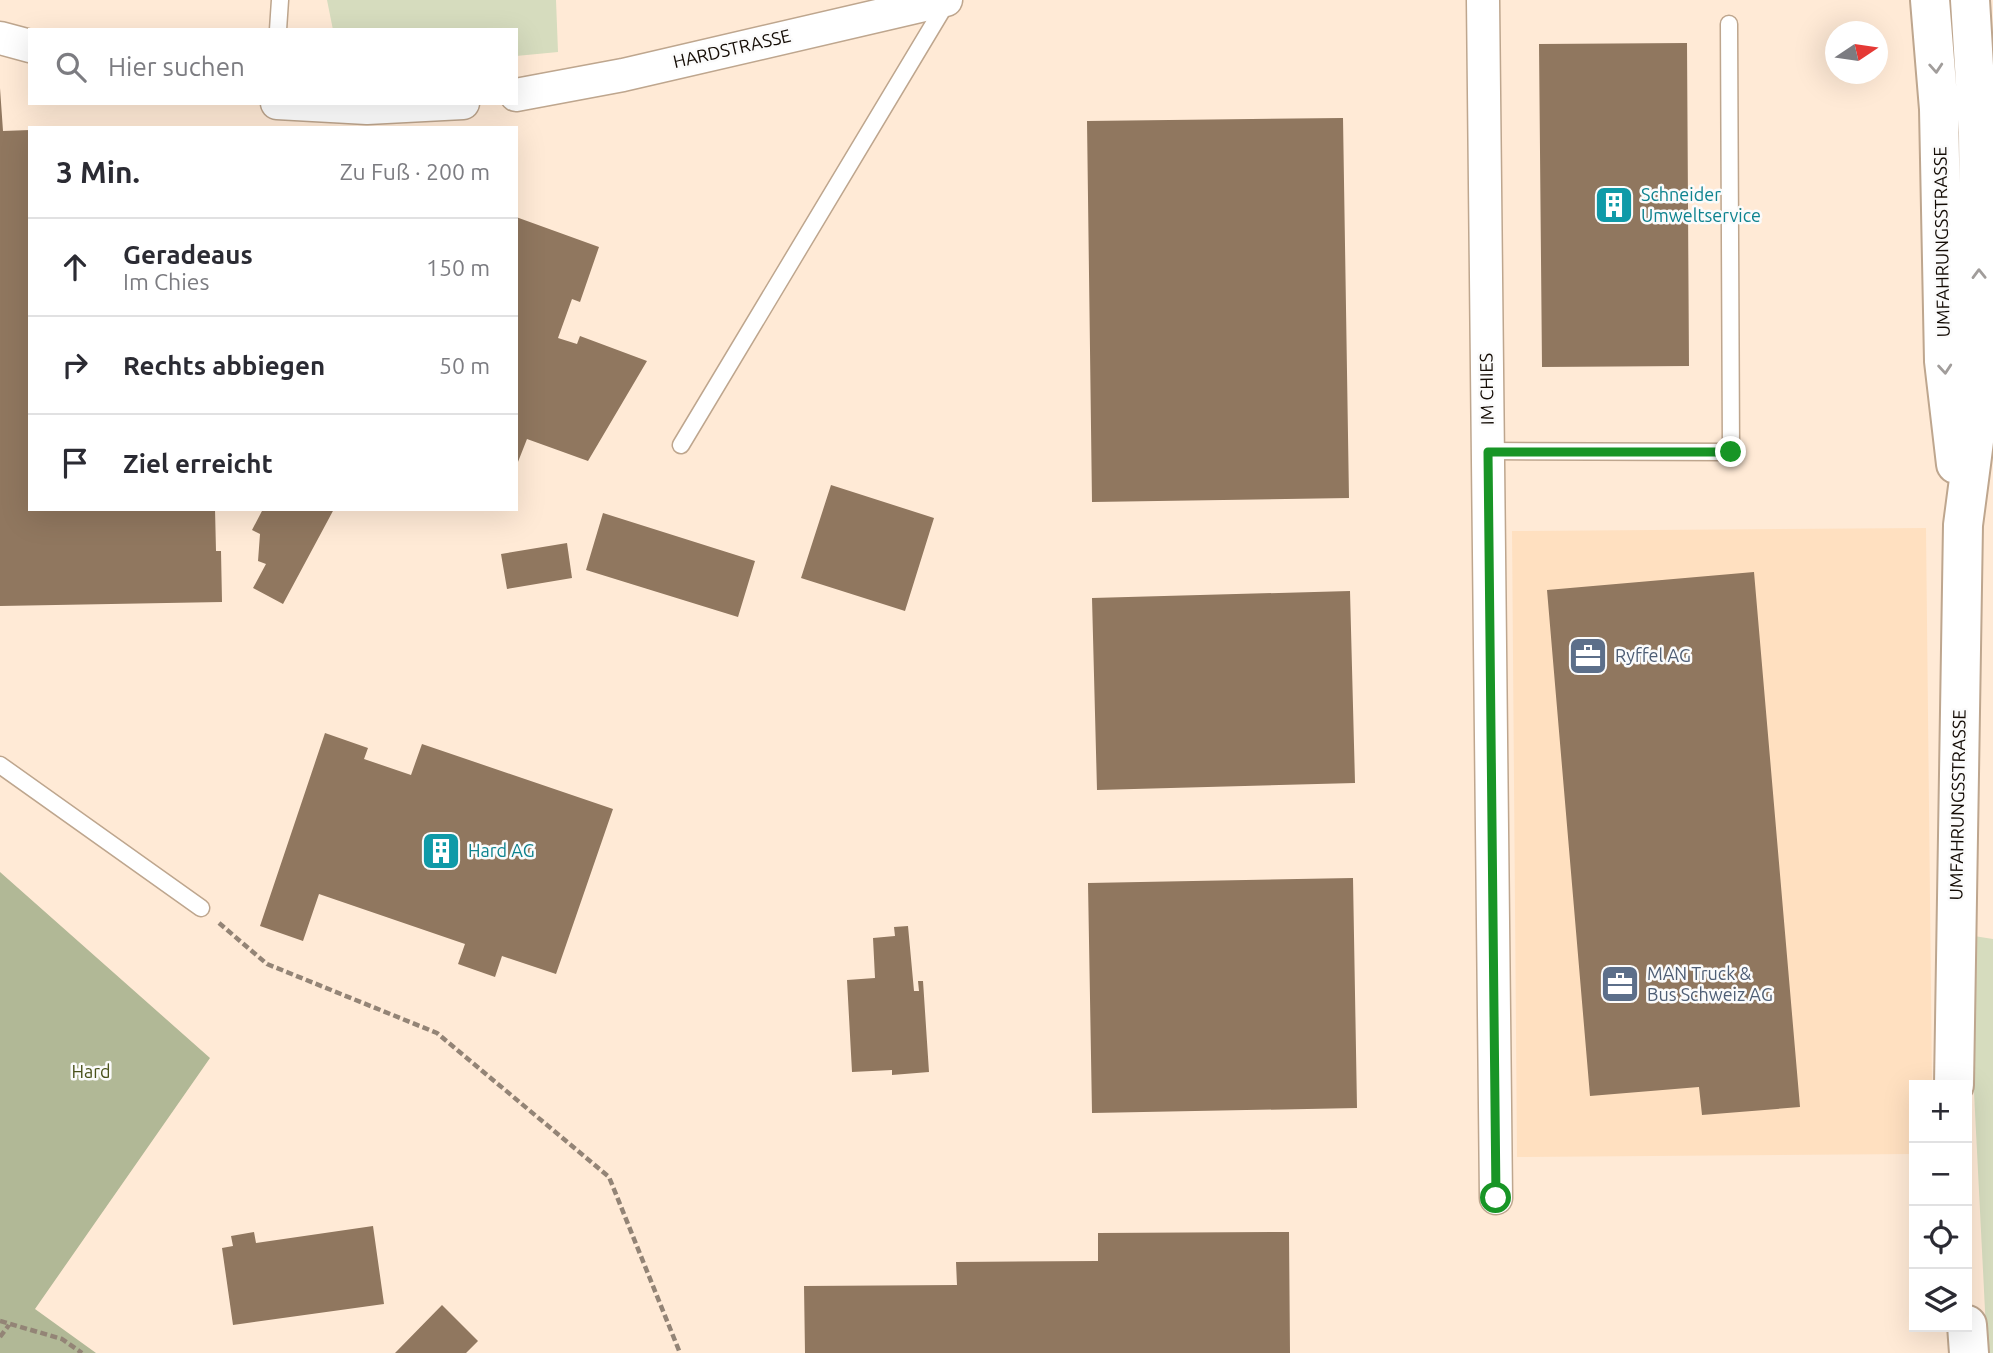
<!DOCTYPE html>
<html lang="de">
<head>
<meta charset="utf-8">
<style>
  :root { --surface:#fff; --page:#f7f7f7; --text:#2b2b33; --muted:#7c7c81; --line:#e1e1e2 }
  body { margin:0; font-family:Ubuntu,sans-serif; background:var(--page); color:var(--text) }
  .controls { position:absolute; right:21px; bottom:21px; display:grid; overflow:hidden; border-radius:0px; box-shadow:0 7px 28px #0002 }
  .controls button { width:63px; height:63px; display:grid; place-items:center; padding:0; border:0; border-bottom:2px solid var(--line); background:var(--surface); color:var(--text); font:35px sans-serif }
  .compass { position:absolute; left:1825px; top:21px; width:63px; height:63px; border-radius:50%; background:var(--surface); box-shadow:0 7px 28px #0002; rotate:77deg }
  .stop { position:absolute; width:21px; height:21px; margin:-16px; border:5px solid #189526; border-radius:50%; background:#fff }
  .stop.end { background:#189526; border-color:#fff; box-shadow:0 2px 7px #0008 }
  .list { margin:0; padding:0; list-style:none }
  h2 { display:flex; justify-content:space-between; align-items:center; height:91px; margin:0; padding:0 28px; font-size:30px }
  h2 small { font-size:23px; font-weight:400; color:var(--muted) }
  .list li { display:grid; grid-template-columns:46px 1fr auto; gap:21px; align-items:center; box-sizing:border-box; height:98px; padding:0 28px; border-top:2px solid var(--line) }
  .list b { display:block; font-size:26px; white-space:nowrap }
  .list p { margin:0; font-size:23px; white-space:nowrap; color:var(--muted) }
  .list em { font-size:23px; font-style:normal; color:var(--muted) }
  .icon { flex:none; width:38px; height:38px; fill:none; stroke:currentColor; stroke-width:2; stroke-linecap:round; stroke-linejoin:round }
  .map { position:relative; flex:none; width:1993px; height:1353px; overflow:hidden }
  .search { position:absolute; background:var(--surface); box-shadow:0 7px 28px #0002; left:28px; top:28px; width:490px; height:77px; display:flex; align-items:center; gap:18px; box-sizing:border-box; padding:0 24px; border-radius:0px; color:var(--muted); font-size:26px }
  .panel { position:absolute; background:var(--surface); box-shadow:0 7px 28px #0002; left:28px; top:126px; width:490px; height:385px; border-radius:0px }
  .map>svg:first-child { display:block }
  .built { fill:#ffe0c0 }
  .green { fill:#d6dcbe }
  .forest { fill:#b1b896 }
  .building { fill:#90775f }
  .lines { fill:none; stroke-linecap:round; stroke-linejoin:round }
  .lane-casing { stroke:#bea68e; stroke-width:19 }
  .street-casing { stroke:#bea68e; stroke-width:35 }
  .secondary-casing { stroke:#bea68e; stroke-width:42 }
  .path { stroke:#938476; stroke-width:4.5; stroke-dasharray:7 3.5; stroke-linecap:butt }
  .lane { stroke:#fff; stroke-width:16 }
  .street { stroke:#fff; stroke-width:32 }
  .secondary { stroke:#fff; stroke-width:38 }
  .oneway { stroke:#a19d9b }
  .route { stroke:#189526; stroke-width:9 }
  .labels { text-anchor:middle; stroke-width:5; stroke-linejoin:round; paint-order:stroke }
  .street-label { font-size:18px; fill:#130b04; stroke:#fbfbfb }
  .culture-label { font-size:18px; fill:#0d838f; stroke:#fbfbfb; text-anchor:start }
  .service-label { font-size:18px; fill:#4e5e75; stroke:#fbfbfb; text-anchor:start }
  .park-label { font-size:18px; fill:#4a521b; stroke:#fbfbfb }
</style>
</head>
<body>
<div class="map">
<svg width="1993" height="1353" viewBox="0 0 1993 1353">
  <rect width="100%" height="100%" fill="#ffead6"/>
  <path class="built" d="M 1926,528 L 1932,1085 L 1914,1085 L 1914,1154 L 1517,1157 L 1512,531 Z"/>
  <path class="green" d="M 327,0 L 556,0 L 558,52 L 516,56 L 516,30 L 333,30 Z
    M 1974,936 L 1993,939 L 1993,1353 L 1989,1353 L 1986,1330 L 1973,1072 Z"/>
  <path class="forest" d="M 0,872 L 210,1058 L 35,1309 L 96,1353 L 0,1353 Z"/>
  <path class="building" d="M 1687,43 L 1689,366 L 1542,367 L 1539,44 Z
    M 0,88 L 3,131 L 30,130 L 30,509 L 215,509 L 216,551 L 221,551 L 222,602 L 0,606 Z
    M 1343,118 L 1349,498 L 1092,502 L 1087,121 Z
    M 516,217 L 599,247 L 580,302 L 572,299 L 558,338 L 577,344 L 580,336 L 647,361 L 588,461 L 527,439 L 516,467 Z
    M 831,485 L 934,518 L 905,611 L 801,578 Z
    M 263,509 L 334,509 L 283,604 L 253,588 L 266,564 L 258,561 L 260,534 L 252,530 Z
    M 603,513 L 755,561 L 738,617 L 586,570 Z
    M 567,543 L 572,578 L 507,589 L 501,554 Z
    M 1754,572 L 1800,1107 L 1702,1115 L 1699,1087 L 1590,1096 L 1547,590 Z
    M 1350,591 L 1355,783 L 1097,790 L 1092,598 Z
    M 325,733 L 368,748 L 364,759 L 411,775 L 422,744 L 613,809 L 556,974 L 502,956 L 495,977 L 458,964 L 465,944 L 319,894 L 303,941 L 260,926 Z
    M 1353,878 L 1357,1108 L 1092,1113 L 1088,883 Z
    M 908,926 L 914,991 L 919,991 L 918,981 L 923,981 L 929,1072 L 892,1075 L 892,1070 L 852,1072 L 847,980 L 875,978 L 873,938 L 895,936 L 894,927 Z
    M 373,1226 L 384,1304 L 233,1325 L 222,1248 L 233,1246 L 231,1236 L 254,1232 L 256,1243 Z
    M 1289,1232 L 1290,1353 L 805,1353 L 804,1286 L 957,1285 L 956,1262 L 1098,1261 L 1098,1233 Z
    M 442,1305 L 478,1341 L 466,1353 L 395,1353 Z"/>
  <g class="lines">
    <g class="lane-casing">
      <path id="lane" d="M 278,30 L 280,0
        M 681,445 L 947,2
        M 1488,451 L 1731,452 L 1729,24
        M 0,765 L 201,908"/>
    </g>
    <g class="street-casing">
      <path id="street" d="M 1483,0 L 1496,1198
        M 0,38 L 30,46
        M 516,95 L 623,75 L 946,0
        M 277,103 L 367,108 L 463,103"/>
    </g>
    <g class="secondary-casing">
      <path id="secondary" d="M 1930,0 L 1939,109 L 1944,361 L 1956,464
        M 1954,1085 L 1963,525 L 1979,403 L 1980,342 L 1978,132 L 1970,0
        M 1967,1325 L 1969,1353"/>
    </g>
    <path class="path" d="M 219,923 L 267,964 L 437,1033 L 609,1177 L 680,1353
      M 0,1321 L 62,1339 L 82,1353
      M 0,1337 L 9,1325"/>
    <use href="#lane" class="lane"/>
    <use href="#street" class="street"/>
    <use href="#secondary" class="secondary"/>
  </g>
  <defs><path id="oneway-chevron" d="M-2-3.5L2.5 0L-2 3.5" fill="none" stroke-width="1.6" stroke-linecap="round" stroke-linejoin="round" transform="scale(1.75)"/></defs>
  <g class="oneway">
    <use href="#oneway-chevron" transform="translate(1936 68) rotate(86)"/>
    <use href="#oneway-chevron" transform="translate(1979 274) rotate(-91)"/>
    <use href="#oneway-chevron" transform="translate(1945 369) rotate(85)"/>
  </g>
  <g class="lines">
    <path class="route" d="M 1496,1198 L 1488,452 L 1731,452"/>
  </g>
  <defs>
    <g id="building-square" transform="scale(2.0125)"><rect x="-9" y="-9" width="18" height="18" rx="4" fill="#0f9aa8" stroke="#fbfbfb"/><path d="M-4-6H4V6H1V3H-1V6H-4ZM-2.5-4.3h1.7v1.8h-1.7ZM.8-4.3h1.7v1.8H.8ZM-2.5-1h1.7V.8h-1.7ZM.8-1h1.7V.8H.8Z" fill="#fff"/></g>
    <g id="office-square" transform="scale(2.0125)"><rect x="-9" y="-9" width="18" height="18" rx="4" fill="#5c6f8a" stroke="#fbfbfb"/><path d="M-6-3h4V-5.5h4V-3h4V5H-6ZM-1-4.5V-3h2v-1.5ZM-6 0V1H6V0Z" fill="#fff"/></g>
  </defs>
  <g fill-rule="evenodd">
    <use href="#building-square" x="1614" y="205"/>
    <use href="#office-square" x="1588" y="656"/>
    <use href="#building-square" x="441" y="851"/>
    <use href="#office-square" x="1620" y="984"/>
  </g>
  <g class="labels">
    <g class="street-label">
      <text transform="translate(732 49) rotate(-13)" y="6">HARDSTRASSE</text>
      <text transform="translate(1942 242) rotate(-91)" y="6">UMFAHRUNGSSTRASSE</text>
      <text transform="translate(1487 389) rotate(-91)" y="6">IM CHIES</text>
      <text transform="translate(1958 805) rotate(-89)" y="6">UMFAHRUNGSSTRASSE</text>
    </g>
    <g class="culture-label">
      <text x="1641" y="201">Schneider<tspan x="1641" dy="21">Umweltservice</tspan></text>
      <text x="468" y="857">Hard AG</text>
    </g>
    <g class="service-label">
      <text x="1615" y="662">Ryffel AG</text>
      <text x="1647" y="980">MAN Truck &amp;<tspan x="1647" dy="21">Bus Schweiz AG</tspan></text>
    </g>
    <g class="park-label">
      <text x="91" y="1078">Hard</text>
    </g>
  </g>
</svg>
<div class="controls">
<button>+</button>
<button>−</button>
<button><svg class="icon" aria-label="locate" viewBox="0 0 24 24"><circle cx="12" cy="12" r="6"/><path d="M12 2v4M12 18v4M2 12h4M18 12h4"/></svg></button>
<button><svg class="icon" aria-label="layers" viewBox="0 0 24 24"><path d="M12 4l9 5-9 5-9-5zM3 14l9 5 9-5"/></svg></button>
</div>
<svg class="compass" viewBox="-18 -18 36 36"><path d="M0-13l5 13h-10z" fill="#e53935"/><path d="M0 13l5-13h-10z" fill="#7c7c81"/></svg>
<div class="stop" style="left:1496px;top:1198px"></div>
<div class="stop end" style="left:1731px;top:452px"></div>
<div class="search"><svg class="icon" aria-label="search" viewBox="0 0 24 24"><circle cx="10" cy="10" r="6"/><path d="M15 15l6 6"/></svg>Hier suchen</div>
<section class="panel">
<h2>3 Min.<small>Zu Fuß · 200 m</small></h2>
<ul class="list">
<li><svg class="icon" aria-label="ahead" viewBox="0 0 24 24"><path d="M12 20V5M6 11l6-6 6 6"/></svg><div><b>Geradeaus</b><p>Im Chies</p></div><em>150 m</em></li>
<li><svg class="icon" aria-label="right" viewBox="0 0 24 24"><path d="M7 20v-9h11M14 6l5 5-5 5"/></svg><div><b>Rechts abbiegen</b></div><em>50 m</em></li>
<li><svg class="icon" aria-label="arrive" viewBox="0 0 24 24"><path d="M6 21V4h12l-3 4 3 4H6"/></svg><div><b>Ziel erreicht</b></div></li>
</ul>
</section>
</div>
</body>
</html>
